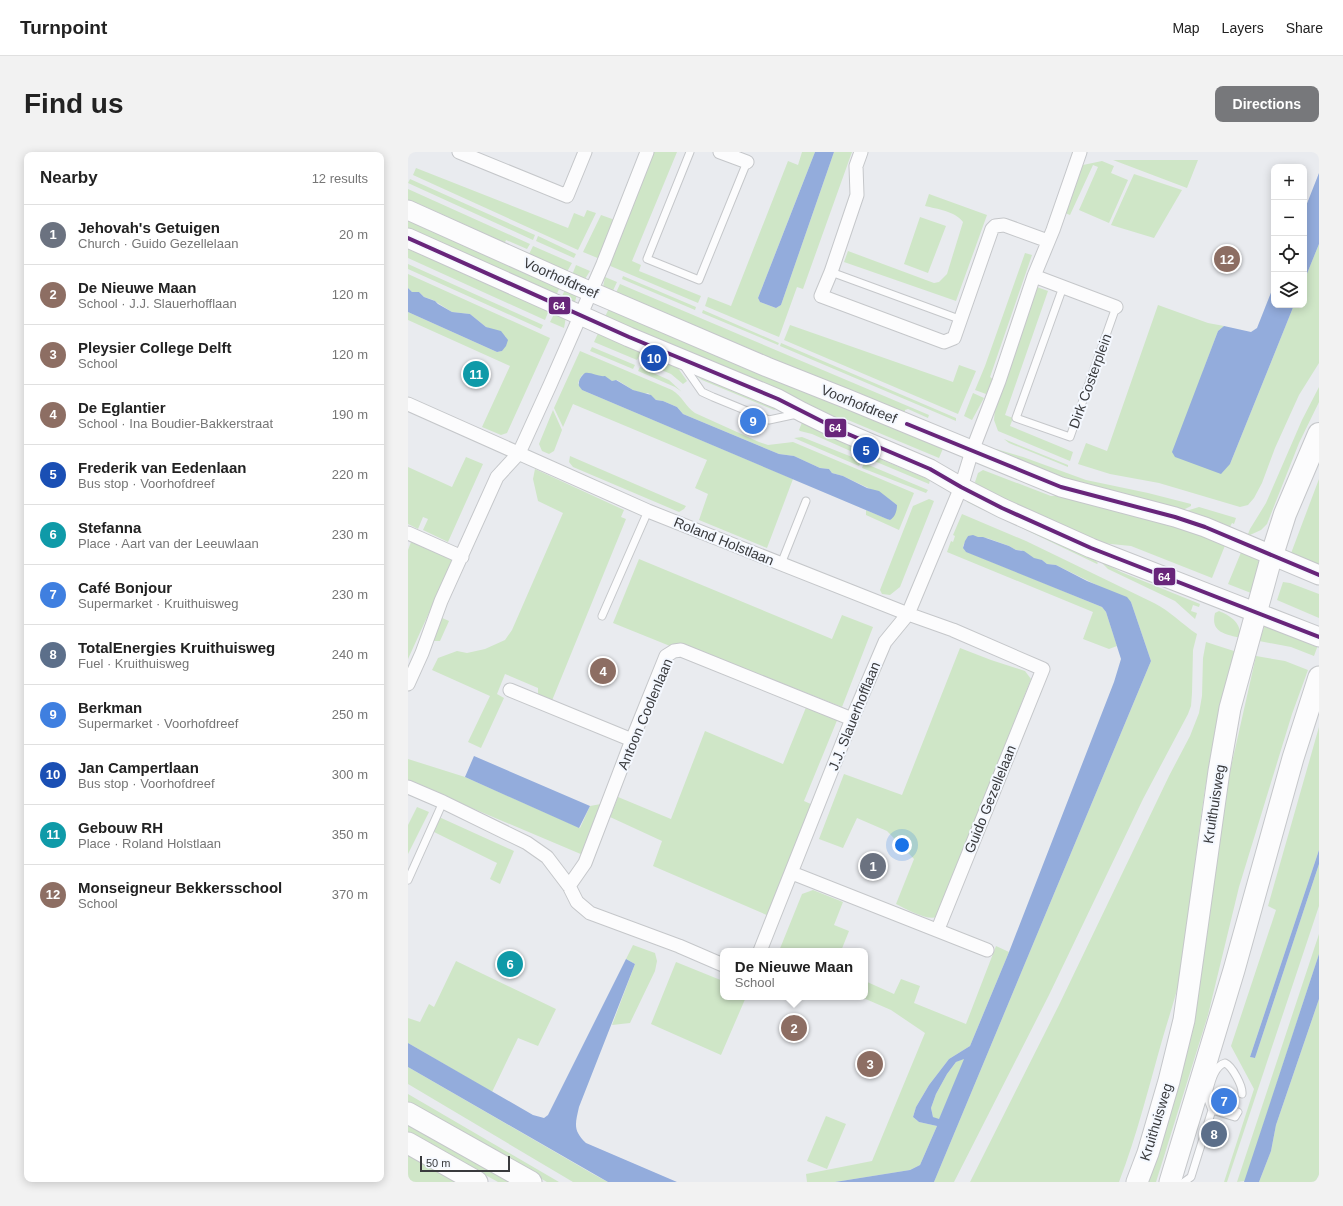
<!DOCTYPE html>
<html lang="en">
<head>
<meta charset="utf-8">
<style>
  :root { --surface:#fff; --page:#f2f2f2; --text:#222; --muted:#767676; --line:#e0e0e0; --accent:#77787b }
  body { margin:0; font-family:Arial,sans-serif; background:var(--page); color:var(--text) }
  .controls { position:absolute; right:12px; top:12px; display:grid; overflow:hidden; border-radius:8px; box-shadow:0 2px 10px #0003 }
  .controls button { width:36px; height:36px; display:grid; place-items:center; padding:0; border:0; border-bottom:1px solid var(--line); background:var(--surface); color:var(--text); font:20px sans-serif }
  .scale { position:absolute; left:12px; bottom:10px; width:90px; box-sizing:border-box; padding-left:4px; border:2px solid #393a3d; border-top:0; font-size:11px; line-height:14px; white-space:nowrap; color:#393a3d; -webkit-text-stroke:3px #f4f8ff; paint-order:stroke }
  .you { position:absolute; left:494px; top:693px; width:14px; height:14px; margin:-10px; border:3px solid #fff; border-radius:50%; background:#1a73e8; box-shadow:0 0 0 6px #1a73e833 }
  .badge { display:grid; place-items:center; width:26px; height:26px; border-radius:50%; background:var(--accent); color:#fff; font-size:13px; font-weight:700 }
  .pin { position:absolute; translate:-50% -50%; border:2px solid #fff; box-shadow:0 1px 4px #0006 }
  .popup { position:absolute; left:312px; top:796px; width:148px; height:52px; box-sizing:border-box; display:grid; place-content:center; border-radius:8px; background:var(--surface); filter:drop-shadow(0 1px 3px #0005); font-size:13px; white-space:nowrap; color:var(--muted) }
  .popup b { font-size:15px; color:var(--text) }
  .popup::after { content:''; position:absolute; left:50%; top:100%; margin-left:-8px; border:8px solid transparent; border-top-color:var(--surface) }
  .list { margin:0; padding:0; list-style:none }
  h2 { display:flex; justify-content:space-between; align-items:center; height:52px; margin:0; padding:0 16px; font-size:17px }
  h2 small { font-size:13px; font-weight:400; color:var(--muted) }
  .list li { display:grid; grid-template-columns:26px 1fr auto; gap:12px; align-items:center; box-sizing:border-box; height:60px; padding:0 16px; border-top:1px solid var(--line) }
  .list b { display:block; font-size:15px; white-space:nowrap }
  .list p { margin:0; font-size:13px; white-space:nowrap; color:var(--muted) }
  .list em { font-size:13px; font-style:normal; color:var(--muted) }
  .icon { flex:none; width:22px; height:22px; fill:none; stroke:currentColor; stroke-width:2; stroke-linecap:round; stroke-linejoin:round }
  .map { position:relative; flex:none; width:911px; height:1030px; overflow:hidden; border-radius:8px }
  header { display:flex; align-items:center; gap:24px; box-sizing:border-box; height:56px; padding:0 20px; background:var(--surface); border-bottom:1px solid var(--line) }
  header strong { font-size:19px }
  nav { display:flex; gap:22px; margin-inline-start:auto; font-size:14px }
  .intro { display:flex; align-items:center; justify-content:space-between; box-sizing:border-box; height:96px; padding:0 24px }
  h1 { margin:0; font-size:28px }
  .button { padding:10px 18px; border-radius:8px; background:var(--accent); color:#fff; font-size:14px; font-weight:700 }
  main { display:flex; gap:24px; padding:0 24px }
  aside { flex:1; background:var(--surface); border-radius:8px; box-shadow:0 2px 10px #0003 }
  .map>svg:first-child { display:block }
  .green { fill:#cfe6c7 }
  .water { fill:#93acdc; fill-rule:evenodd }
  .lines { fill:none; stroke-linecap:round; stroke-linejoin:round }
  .lane-casing { stroke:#c5c7ca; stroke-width:9 }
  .street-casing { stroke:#c5c7ca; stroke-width:15 }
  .secondary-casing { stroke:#c5c7ca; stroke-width:21 }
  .primary-casing { stroke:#c5c7ca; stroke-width:23 }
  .highway-casing { stroke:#c5c7ca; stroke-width:24 }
  .lane { stroke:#fcfcfd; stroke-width:7 }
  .street { stroke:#fcfcfd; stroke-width:13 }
  .secondary { stroke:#fcfcfd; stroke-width:19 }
  .primary { stroke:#fcfcfd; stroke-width:21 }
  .highway { stroke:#fcfcfd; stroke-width:22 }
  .bus-1-casing { stroke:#f4f8ff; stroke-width:7 }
  .bus-1 { stroke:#68257a; stroke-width:4 }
  .labels { text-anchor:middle; stroke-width:4; stroke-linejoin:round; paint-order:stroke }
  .street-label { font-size:14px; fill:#393a3d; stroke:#f4f8ff }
  .line-badge { stroke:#f4f8ff; stroke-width:1.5 }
  .badge-label { font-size:11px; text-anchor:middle; font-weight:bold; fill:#fff }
</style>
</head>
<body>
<header>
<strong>Turnpoint</strong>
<nav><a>Map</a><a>Layers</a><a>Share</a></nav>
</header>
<div class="intro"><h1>Find us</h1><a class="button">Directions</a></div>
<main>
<aside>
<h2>Nearby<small>12 results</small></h2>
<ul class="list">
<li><span class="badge" style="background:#6b7280">1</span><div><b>Jehovah's Getuigen</b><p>Church · Guido Gezellelaan</p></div><em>20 m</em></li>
<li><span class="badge" style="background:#8d6e63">2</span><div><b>De Nieuwe Maan</b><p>School · J.J. Slauerhofflaan</p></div><em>120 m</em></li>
<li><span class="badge" style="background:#8d6e63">3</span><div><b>Pleysier College Delft</b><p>School</p></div><em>120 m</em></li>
<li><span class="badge" style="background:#8d6e63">4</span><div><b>De Eglantier</b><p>School · Ina Boudier-Bakkerstraat</p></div><em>190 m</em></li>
<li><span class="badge" style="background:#1a4fb4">5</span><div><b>Frederik van Eedenlaan</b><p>Bus stop · Voorhofdreef</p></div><em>220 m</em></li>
<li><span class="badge" style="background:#0f9aa8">6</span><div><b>Stefanna</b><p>Place · Aart van der Leeuwlaan</p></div><em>230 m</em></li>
<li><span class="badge" style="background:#3f7fe0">7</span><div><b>Café Bonjour</b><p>Supermarket · Kruithuisweg</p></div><em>230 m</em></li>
<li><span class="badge" style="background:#5c6f8a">8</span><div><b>TotalEnergies Kruithuisweg</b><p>Fuel · Kruithuisweg</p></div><em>240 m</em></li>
<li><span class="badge" style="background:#3f7fe0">9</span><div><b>Berkman</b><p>Supermarket · Voorhofdreef</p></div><em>250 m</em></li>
<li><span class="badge" style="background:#1a4fb4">10</span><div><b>Jan Campertlaan</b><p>Bus stop · Voorhofdreef</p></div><em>300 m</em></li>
<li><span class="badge" style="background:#0f9aa8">11</span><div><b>Gebouw RH</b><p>Place · Roland Holstlaan</p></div><em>350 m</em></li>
<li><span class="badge" style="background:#8d6e63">12</span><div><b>Monseigneur Bekkersschool</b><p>School</p></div><em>370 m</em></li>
</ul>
</aside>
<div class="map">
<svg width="911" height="1030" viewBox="0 0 911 1030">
  <rect width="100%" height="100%" fill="#e9ebef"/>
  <path class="green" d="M 245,0 L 269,0 L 224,109 L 233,113 L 231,119 L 293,144 L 290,151 L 200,113 Z
    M 394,0 L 407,0 L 350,146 L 352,150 L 368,156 L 373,153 L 426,0 L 444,0 L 395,137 L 389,135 L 371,185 L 297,154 L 300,145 L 323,154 L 380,9 L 390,13 Z
    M 705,8 L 790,8 L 779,36 Z
    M 694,9 L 706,14 L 703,21 L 720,28 L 701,71 L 671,58 L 690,15 L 685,13 L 662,63 L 657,61 L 675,13 Z
    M 8,16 L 160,76 L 166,61 L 176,65 L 179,58 L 188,61 L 170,98 L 5,23 Z
    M 726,22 L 774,38 L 746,86 L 703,73 Z
    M 2,27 L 127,83 L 125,88 L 0,31 Z
    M 0,37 L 122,92 L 119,97 L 98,88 L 96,93 L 69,78 L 9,51 L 0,55 Z
    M 521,42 L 579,63 L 548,149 L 436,110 L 440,99 L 526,131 L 531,130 L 539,122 L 555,70 C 547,59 529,57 517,54 Z
    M 0,61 L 152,135 L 146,148 L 0,82 Z
    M 193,63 L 207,68 L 192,107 L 175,100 Z
    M 512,65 L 538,74 L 520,121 L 496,112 Z
    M 130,84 L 168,102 L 166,106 L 128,89 Z
    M 911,92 L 911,211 L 891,243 L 867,296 L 854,331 L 846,346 L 840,353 L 832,355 L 751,331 L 702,322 L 670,312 L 678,291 L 699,299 L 750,153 L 800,171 L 816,174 L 810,179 L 795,219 L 822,312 L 886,153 L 896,153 L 896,129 Z
    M 125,94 L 164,111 L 156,125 L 120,104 Z
    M 0,96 L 102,142 L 123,144 L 143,153 L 137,168 L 0,106 Z
    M 617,101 L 624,103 L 582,225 L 586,228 L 578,242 L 567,238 L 577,214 Z
    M 0,112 L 135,173 L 133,177 L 0,117 Z
    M 168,113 L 182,119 L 177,127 L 162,128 Z
    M 0,122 L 142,186 L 99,281 L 93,283 L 74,275 L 102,214 L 0,168 L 0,160 L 89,200 L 94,199 L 98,185 L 88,179 L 78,175 L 62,162 L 44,160 L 25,148 L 16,145 L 11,140 L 4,140 L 0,136 Z
    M 215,124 L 288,155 L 287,158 L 214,127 Z
    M 197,125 L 209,130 L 202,145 L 195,135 Z
    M 212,132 L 521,263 L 520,266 L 500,257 L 497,258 L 497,260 L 473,254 L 333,193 L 297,185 L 205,147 Z
    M 159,134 L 169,142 L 167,150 L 151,150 Z
    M 629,135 L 640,139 L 597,263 L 605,266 L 602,274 L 665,300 L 662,309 L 590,279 L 586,268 L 587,256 Z
    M 203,152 L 536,294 L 531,306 L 440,268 L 432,270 L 195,169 Z
    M 149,156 L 158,165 L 156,176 L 142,170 Z
    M 295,158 L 371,191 L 370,193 L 294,161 Z
    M 382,173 L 545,230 L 551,213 L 568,219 L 550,262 L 376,188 Z
    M 193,175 L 234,198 L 229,208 L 186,190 Z
    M 373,191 L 548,266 L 548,269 L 372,194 Z
    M 184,195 L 227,213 L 225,217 L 182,199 Z
    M 172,199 L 264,238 C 274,244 278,255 287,261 L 351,290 L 360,293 L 385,290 L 506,341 L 491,378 L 458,363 L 458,358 L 482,368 L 489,353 L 475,343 L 435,324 L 424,321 L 421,317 L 412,316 L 386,304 L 371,302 L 275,262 L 269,255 L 255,249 L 248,248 L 240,241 L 236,242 L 225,238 L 209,228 L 204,229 L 180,221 L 174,223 L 170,231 L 174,238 L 385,327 L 359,396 L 291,368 L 300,342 L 287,336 L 299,308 L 165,252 L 155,275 L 146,256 Z
    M 236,205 L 249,210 L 251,205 L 265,209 L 279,229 L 275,232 L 263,222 L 234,210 Z
    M 232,215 L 261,228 L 274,240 L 267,235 L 230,219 Z
    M 285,218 L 373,254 L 366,258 L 294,228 L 290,225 Z
    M 911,235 L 911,250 L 891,291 L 859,372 L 853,378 L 842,383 L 840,382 L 842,377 L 858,351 L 894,268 Z
    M 565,241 L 576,246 L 564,268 L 556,264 Z
    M 145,258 L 154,278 L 146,299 L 141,302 L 134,299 L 131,292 Z
    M 395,268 L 458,299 L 456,305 L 404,282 L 392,279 L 391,278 Z
    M 394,285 L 454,309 L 451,314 L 386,286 Z
    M 596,287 L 660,313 L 660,315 L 601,291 Z
    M 463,297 L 467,305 L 522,328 L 521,332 L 459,306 Z
    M 588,297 L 615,305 L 678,328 L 740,341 L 783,352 L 783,354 L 775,358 L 663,331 L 588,299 Z
    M 162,304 L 278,354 L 276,357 L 271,360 L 165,315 L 161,310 Z
    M 58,305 L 75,312 L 40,390 L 15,378 L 20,367 L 15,365 L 10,377 L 0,372 L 0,315 L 44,335 Z
    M 456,311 L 520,338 L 518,341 L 454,316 Z
    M 127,317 L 216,358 L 213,365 L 218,367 L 143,551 L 130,545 L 130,536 L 97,522 L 89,542 L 96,546 L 73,596 L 60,590 L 82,544 L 24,518 L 30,506 L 49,499 L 59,501 L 77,497 L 97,488 L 104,478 L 155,361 L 130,349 L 125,327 Z
    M 575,318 L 643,344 L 659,343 L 767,372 L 818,391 L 804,426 L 723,394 L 683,390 L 568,333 L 567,330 L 570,321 Z
    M 911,327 L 911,415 L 882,404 Z
    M 521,347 L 526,349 L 492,435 L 482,443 L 474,442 L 472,438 L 505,354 Z
    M 560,348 L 678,403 L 688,409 L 690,411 L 689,412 L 559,350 Z
    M 791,355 L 828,366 L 826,372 L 824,371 L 822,375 L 778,359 Z
    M 554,362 L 618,389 L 746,451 C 762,459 774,472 789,482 L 785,498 L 784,541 L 783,554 L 780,562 L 735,647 L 641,843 L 546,1030 L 526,1030 L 743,509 L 723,450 L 648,413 L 639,412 L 634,408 L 626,407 L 613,398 L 608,398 L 601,394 L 579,386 L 560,384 L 555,394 L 557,399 L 694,455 L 698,460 L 709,494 L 701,497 L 675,487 L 685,460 L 539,400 L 543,389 L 545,390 L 547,384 L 545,383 Z
    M 3,390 L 45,408 L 0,507 L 0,398 Z
    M 834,398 L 853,406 L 843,441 L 820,432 Z
    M 231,407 L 424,487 L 434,463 L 465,475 L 434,555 L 276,493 L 262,494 L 205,471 Z
    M 694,411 L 696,411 L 713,420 L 792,452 L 791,455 L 785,453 L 783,459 L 789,461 L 787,467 L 767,449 L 700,417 Z
    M 875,430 L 882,431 L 911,442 L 911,466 L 869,448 Z
    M 811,459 C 823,464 834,471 832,486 C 818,482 802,481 807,461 Z
    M 32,465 L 41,469 L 32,489 L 21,489 Z
    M 857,473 L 910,493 L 906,504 L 883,495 L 851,489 Z
    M 798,490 L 829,500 C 804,573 794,652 785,728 C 781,757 779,785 775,813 C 770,838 762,861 755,885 C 741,934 729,983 711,1030 L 562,1030 L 651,853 L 761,624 L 782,584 L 791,561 L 794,544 L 795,506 Z
    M 552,496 L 583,508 L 617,519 L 623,527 L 529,765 C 519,769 498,757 488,752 L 506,707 L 479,679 L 449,666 L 435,696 L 411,687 L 436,622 L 494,643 Z
    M 848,504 L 877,509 L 900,518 L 884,562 L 831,735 L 800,863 L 748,1030 L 735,1030 L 793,787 L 802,765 L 805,695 Z
    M 399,553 L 430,566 L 396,649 L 405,653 L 361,764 L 245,714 L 254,689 L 202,665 L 210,645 L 263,667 L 297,579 L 375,612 Z
    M 911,575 L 911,698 L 842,905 L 847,906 L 911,712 L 911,754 L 819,1030 L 816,1030 L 846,937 L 823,894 L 868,758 L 860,754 Z
    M 0,607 L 57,625 L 172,676 L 182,654 L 193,652 L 175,703 L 0,629 Z
    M 9,655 L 21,660 L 0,702 L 0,673 Z
    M 31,665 L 106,699 L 92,732 L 82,727 L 89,711 L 24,679 Z
    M 405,738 L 435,750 L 426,773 L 441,779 L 433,799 L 371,799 L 394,742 Z
    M 911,782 L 911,802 L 837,1029 L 829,1030 Z
    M 225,793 L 247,801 L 249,809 L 247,819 L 222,871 L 204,873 L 227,812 L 218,807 Z
    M 588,794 L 601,800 L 562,894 L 541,907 L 521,933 L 508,955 L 505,965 L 511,970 L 529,974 L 512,1013 L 502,1018 L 427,1030 L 399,1030 L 398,1022 L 464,1009 L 517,881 L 483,858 L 453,845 L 457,845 L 457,829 L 486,842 L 493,827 L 512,834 L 506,851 L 558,872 Z
    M 48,809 L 148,857 L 130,894 L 110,886 L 84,940 L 0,891 L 0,866 L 12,870 L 21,852 L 26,855 Z
    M 268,810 L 315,829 L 315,845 L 338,845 L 313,903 L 243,872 Z
    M 911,847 L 911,1023 L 907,1030 L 851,1030 L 863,999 L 868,973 Z
    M 557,906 L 531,968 L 525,965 L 523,956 L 528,942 L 539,922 L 548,910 Z
    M 0,915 L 185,1022 L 200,1030 L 165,1030 L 0,932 Z
    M 0,942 L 151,1030 L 139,1030 L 0,952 Z
    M 418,964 L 438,972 L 419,1017 L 399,1009 Z
    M 0,971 L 106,1030 L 90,1030 L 0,980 Z
    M 0,1000 L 54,1030 L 0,1030 Z"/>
  <path class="water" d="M 407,0 L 426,0 L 373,153 L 368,156 L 352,150 L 350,146 Z
    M 911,21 L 911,92 L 896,129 L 896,59 Z
    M 866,133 L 866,153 L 886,153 L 822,312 L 813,322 L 767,305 L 764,300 L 810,179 L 816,174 L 843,180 L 849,176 Z
    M 0,136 L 4,140 L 11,140 L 16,145 L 27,149 L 30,152 L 44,160 L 62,162 L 78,175 L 93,179 L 100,188 L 98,194 L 94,199 L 89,200 L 0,160 Z
    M 177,221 C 184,220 190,225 197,224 L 204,229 L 208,228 L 225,238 L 243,243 L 248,248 L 255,249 L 269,255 L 275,262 L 371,302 L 386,304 L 412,316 L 421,317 L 424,321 L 435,324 L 459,336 L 471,339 L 489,353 C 489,359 487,365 482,368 L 479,367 L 174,238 L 171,234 C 170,229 173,224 177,221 Z
    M 565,383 L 570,385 L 575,385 L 601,394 L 608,398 L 616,399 L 626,406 L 634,408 L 639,412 L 648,413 L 679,429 L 719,445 L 723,450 L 743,509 L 526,1030 L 427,1030 L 502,1018 L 512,1013 L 529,974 L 511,970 L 505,965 L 508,955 L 521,933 L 541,907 L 562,894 L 601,800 L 706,530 L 713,507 L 698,460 L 694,455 L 558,400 L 555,396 L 557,389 L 560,384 ZM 556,907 L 531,967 L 525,965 L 523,956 L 528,942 L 539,922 L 548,910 Z
    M 66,604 L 182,654 L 171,676 L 57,625 Z
    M 911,698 L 911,712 L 847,906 L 842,905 Z
    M 911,802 L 911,847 L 868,973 L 863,999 L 851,1030 L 836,1030 Z
    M 218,807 L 227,812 L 171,955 C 167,973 165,978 178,991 L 269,1030 L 200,1030 L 0,915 L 0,891 L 125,963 L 136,966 L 140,963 Z"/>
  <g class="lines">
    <g class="lane-casing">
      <path id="lane" d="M 282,0 L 239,107 L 291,128 L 339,10
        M 423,120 L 551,167
        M 655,135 L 608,266 L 662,285 L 708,155
        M 276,214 L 294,240 L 305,245 L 361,268 L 389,262
        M 373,412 L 398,349
        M 194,464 L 240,359
        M 0,728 L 35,650
        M 799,945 C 802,935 805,914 817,911 C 824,914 835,934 834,942
        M 804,958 L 827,965 L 830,960
        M 776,1030 L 783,1025 L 804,958 L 799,945 L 793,937"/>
    </g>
    <g class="street-casing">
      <path id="street" d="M 51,0 L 159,44 L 177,0
        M 312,0 L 339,10
        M 453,0 L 448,14 L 449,43 L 423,120 L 413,144 L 536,190 L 546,186 L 584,77 L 587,74 L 596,73 L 640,89
        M 626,124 L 708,155
        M 0,252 L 240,359 L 500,462 L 545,478 L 635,517 L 530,777
        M 0,381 L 54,405
        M 0,532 L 14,501 L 33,449 L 89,325 L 111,301 L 142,233 L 195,112 L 239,0
        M 102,538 L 224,588
        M 0,635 L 35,650 L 119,691 L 139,705 L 161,734 L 169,750 L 182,761 L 271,794 L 315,813
        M 384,721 L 579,798
        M 161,734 L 177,711 L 224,588 L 258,504 L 266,499 L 273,498 L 444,567
        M 352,799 L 444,567 L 477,490 L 500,462 L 553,335 L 564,299 L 591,229 L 626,124 L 645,78 L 672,0"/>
    </g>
    <g class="secondary-casing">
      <path id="secondary" d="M 0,58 L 158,129 L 359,215 L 437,246 L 653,335 L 767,365 L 797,375 L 911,423
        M 0,86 L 221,185 L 370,247 L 394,260 L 433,279 L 522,317 L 553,335 L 594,356 L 683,396 L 911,485"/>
    </g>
    <g class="primary-casing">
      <path id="primary" d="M 0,961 L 123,1030
        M 0,991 L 69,1030
        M 729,1030 L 740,1001 L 761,929 L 776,868 L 811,619 L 822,556 L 864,403
        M 762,1030 L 826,818 L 885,606 L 911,525"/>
    </g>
    <g class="highway-casing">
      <path id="highway" d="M 864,403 L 877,362 L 911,282"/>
    </g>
    <use href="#lane" class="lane"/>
    <use href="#street" class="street"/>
    <use href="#secondary" class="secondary"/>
    <use href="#primary" class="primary"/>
    <use href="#highway" class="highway"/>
    <g class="bus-1-casing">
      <path id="bus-1" d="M 0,86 L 221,185 L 370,247 L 433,279 L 522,317 L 553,335 L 594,356 L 683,396 L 911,485
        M 499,272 L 653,335 L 767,365 L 797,375 L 911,423"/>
    </g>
    <use href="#bus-1" class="bus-1"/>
  </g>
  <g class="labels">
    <g class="street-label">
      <text transform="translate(153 126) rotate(24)" y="5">Voorhofdreef</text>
      <text transform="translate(682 229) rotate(-70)" y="5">Dirk Costerplein</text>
      <text transform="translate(451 252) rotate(22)" y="5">Voorhofdreef</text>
      <text transform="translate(316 389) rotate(22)" y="5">Roland Holstlaan</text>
      <text transform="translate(237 562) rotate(-67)" y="5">Antoon Coolenlaan</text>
      <text transform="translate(446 564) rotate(-68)" y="5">J.J. Slauerhofflaan</text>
      <text transform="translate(582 647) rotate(-68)" y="5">Guido Gezellelaan</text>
      <text transform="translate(806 652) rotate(-81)" y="5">Kruithuisweg</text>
      <text transform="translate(748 970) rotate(-73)" y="5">Kruithuisweg</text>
    </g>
  </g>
  <g class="line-badge">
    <rect x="140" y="144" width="23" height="19" rx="4" fill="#68257a"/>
    <rect x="416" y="266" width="23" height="20" rx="4" fill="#68257a"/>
    <rect x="745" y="415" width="23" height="19" rx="4" fill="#68257a"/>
  </g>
  <g class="badge-label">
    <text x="151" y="158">64</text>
    <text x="427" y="280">64</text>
    <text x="756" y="429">64</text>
  </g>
</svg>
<div class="controls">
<button>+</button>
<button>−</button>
<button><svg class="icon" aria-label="locate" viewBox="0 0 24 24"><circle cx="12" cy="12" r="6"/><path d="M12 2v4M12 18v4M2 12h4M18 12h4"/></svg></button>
<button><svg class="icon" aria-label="layers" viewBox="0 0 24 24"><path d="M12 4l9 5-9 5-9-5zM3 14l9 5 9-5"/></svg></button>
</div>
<div class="scale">50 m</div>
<div class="you"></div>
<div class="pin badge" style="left:465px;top:714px;background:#6b7280">1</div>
<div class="pin badge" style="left:386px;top:876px;background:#8d6e63">2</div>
<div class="popup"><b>De Nieuwe Maan</b>School</div>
<div class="pin badge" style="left:462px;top:912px;background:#8d6e63">3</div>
<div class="pin badge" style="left:195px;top:519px;background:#8d6e63">4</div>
<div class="pin badge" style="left:458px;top:298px;background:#1a4fb4">5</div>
<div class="pin badge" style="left:102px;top:812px;background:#0f9aa8">6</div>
<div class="pin badge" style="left:816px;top:949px;background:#3f7fe0">7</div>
<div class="pin badge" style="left:806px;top:982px;background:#5c6f8a">8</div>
<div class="pin badge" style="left:345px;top:269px;background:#3f7fe0">9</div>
<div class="pin badge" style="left:246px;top:206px;background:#1a4fb4">10</div>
<div class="pin badge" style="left:68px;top:222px;background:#0f9aa8">11</div>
<div class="pin badge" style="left:819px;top:107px;background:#8d6e63">12</div>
</div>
</main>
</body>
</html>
